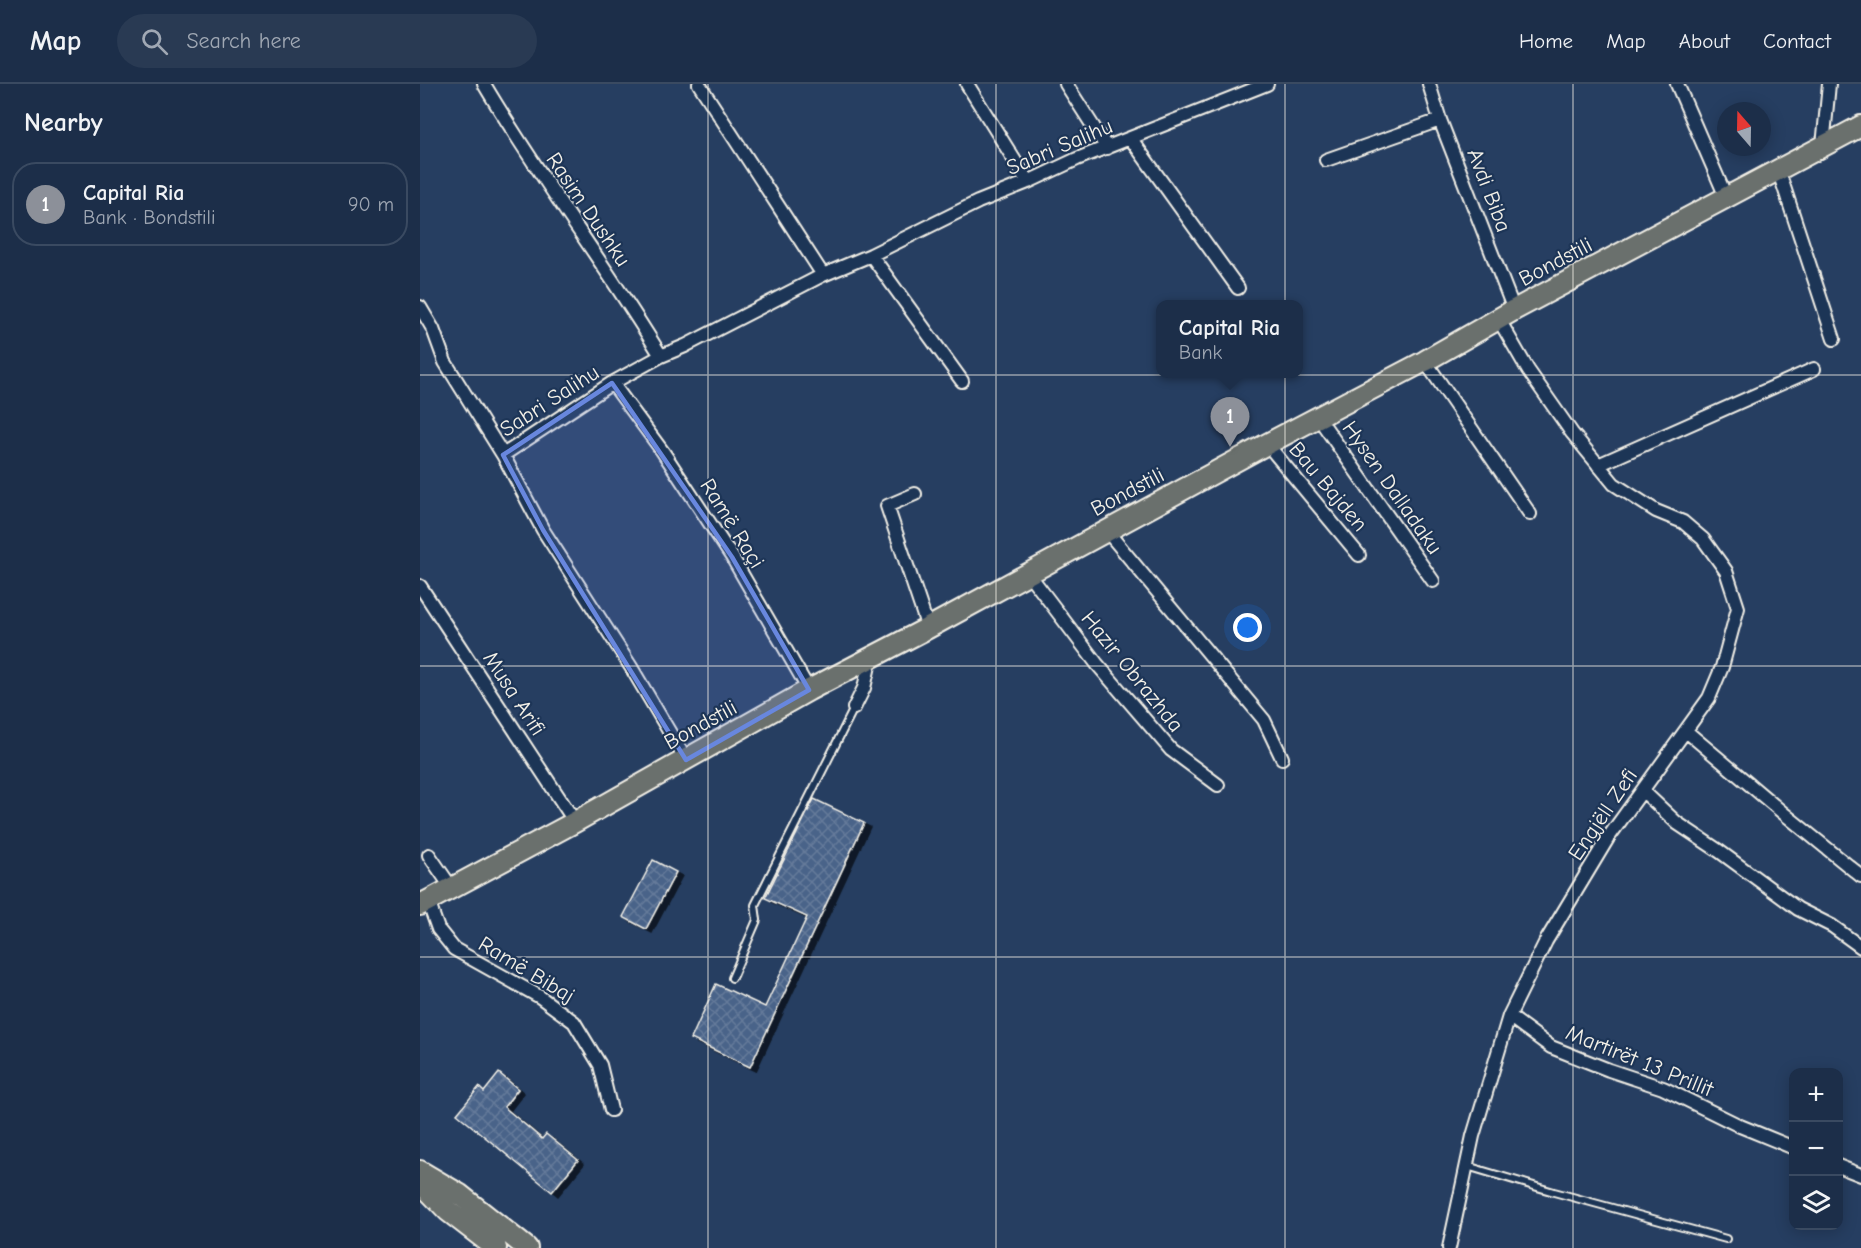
<!DOCTYPE html>
<html lang="en">
<head>
<meta charset="utf-8">
<style>
  :root { --surface:#1c2e49; --page:#293a53; --text:#f1f3f6; --muted:#a0a8b4; --line:#3a4a61; --accent:#8c9099 }
  body { margin:0; font-family:"Comic Neue",sans-serif; background:var(--page); color:var(--text) }
  .controls { position:absolute; right:18px; bottom:18px; display:grid; overflow:hidden; border-radius:12px; box-shadow:0 3px 15px #0003 }
  .controls button { width:54px; height:54px; display:grid; place-items:center; padding:0; border:0; border-bottom:2px solid var(--line); background:var(--surface); color:var(--text); font:30px sans-serif }
  .compass { position:absolute; left:1297px; top:18px; width:54px; height:54px; border-radius:50%; background:var(--surface); box-shadow:0 3px 15px #0003; rotate:340deg }
  .you { position:absolute; left:828px; top:544px; width:21px; height:21px; margin:-15px; border:4px solid #fff; border-radius:50%; background:#1a73e8; box-shadow:0 0 0 9px #1a73e833 }
  .badge { display:grid; place-items:center; width:39px; height:39px; border-radius:50%; background:var(--accent); color:#fff; font-size:20px; font-weight:700 }
  .pin { position:absolute; translate:-50% -50px; filter:drop-shadow(0 2px 3px #0008) }
  .pin::after { content:''; position:absolute; top:32px; width:21px; height:18px; background:inherit; clip-path:polygon(0 0,100% 0,50% 100%) }
  .popup { position:absolute; left:736px; top:216px; width:147px; height:78px; box-sizing:border-box; display:grid; place-content:center; border-radius:12px; background:var(--surface); filter:drop-shadow(0 2px 4px #0005); font-size:20px; white-space:nowrap; color:var(--muted) }
  .popup b { font-size:22px; color:var(--text) }
  .popup::after { content:''; position:absolute; left:50%; top:100%; margin-left:-12px; border:12px solid transparent; border-top-color:var(--surface) }
  .list { margin:0; padding:0; list-style:none }
  h2 { display:flex; justify-content:space-between; align-items:center; height:78px; margin:0; padding:0 24px; font-size:26px }
  h2 small { font-size:20px; font-weight:400; color:var(--muted) }
  .list li { display:grid; grid-template-columns:39px 1fr auto; gap:18px; align-items:center; box-sizing:border-box; height:84px; margin:0 12px 12px; padding:0 12px; border:2px solid var(--line); border-radius:24px }
  .list b { display:block; font-size:22px; white-space:nowrap }
  .list p { margin:0; font-size:20px; white-space:nowrap; color:var(--muted) }
  .list em { font-size:20px; font-style:normal; color:var(--muted) }
  .icon { flex:none; width:33px; height:33px; fill:none; stroke:currentColor; stroke-width:2; stroke-linecap:round; stroke-linejoin:round }
  .map { position:relative; flex:none; width:1441px; height:1164px; overflow:hidden }
  header { display:flex; align-items:center; gap:36px; box-sizing:border-box; height:84px; padding:0 30px; background:var(--surface); border-bottom:2px solid var(--line) }
  header strong { font-size:28px }
  nav { display:flex; gap:33px; margin-inline-start:auto; font-size:21px }
  .search { width:420px; height:54px; background:var(--page); display:flex; align-items:center; gap:15px; box-sizing:border-box; padding:0 21px; border-radius:33px; color:var(--muted); font-size:22px }
  main { display:flex }
  aside { flex:1; background:var(--surface) }
  .map>svg:first-child { display:block }
  .building { fill:url(#building-cross-hatch); stroke:#f4f1e8; stroke-width:1.5; filter:url(#shadow) }
  .lines { fill:none; stroke-linecap:round; stroke-linejoin:round }
  .service-casing { stroke:#f4f1e8; stroke-width:10 }
  .minor-casing { stroke:#f4f1e8; stroke-width:16 }
  .primary-casing { stroke:#f4f1e8; stroke-width:24 }
  .service { stroke:#1d3557; stroke-width:6 }
  .minor { stroke:#1d3557; stroke-width:12 }
  .primary { stroke:#6b706d; stroke-width:20 }
  .marked { fill:#6887de; fill-opacity:0.2; stroke:#6887de; stroke-width:4.5; stroke-linejoin:round }
  .grid { fill:none; stroke:#f4f1e8; stroke-width:1.5; stroke-opacity:0.55 }
  .labels { text-anchor:middle; stroke-width:4.5; stroke-linejoin:round; paint-order:stroke }
  .street-label { font-size:22px; fill:#f4f1e8; stroke:#1d3557 }
</style>
</head>
<body>
<header>
<strong>Map</strong>
<div class="search"><svg class="icon" aria-label="search" viewBox="0 0 24 24"><circle cx="10" cy="10" r="6"/><path d="M15 15l6 6"/></svg>Search here</div>
<nav><a>Home</a><a>Map</a><a>About</a><a>Contact</a></nav>
</header>
<main>
<aside>
<h2>Nearby<small></small></h2>
<ul class="list">
<li><span class="badge">1</span><div><b>Capital Ria</b><p>Bank · Bondstili</p></div><em>90 m</em></li>
</ul>
</aside>
<div class="map">
<svg width="1441" height="1164" viewBox="0 0 1441 1164">
  <defs>
    <pattern id="building-cross-hatch" width="8" height="8" patternUnits="userSpaceOnUse" patternTransform="scale(1.5)"><rect width="8" height="8" fill="#4a6389"/><path d="M0 0l8 8M0 8l8-8" fill="none" stroke="#657a9a"/></pattern>
    <filter id="shadow"><feDropShadow dx="6" dy="4" stdDeviation="0" flood-color="#0009"/></filter>
  </defs>
  <rect width="100%" height="100%" fill="#263e61"/>
  <filter id="ink" filterUnits="userSpaceOnUse"><feTurbulence type="fractalNoise" baseFrequency=".0167" numOctaves="2"/><feDisplacementMap in="SourceGraphic" scale="12" xChannelSelector="R" yChannelSelector="G"/><feConvolveMatrix kernelMatrix="1 2 1 2 8 2 1 2 1" color-interpolation-filters="sRGB"/></filter>
  <g filter="url(#ink)">
    <path class="building" d="M 394,715 L 444,739 L 330,983 L 271,955 L 296,900 L 345,923 L 387,833 L 345,814 Z
      M 233,776 L 256,788 L 226,845 L 203,833 Z
      M 79,989 L 98,1005 L 84,1023 L 122,1055 L 126,1050 L 158,1076 L 132,1108 L 37,1030 L 59,1003 L 64,1008 Z"/>
    <g class="lines">
      <g class="service-casing">
        <path id="service" d="M 312,894 L 337,836 L 335,821 L 434,624
          M 1047,1082 L 1134,1108 L 1306,1155"/>
      </g>
      <g class="minor-casing">
        <path id="minor" d="M 64,0 C 119,93 185,180 241,272
          M 279,0 L 403,191
          M 547,0 L 608,98
          M 646,0 L 687,64
          M 1009,0 L 1020,36 L 1094,226
          M 1257,0 L 1306,113
          M 711,55 L 818,204
          M 1403,62 L 1409,0
          M 906,76 L 1020,36
          M 1358,85 L 1414,255
          M 451,171 L 542,297
          M 0,223 L 13,245 L 25,278 L 83,371 L 123,446 L 211,583 L 266,676
          M 1005,277 L 1110,430
          M 192,299 L 243,368 L 312,473 L 389,606
          M 898,333 L 1013,497
          M 847,360 L 939,471
          M 83,371 L 192,299 L 241,272 L 265,262 L 403,191 L 451,171 L 558,118 L 608,98 L 657,75 L 847,0
          M 1178,381 L 1394,285
          M 495,410 L 467,422 L 508,544
          M 686,446 L 844,636 L 862,674
          M 608,489 L 677,580 L 751,666 L 798,701
          M 0,502 L 155,738
          M 434,624 L 444,604 L 451,573
          M 1266,647 L 1362,728 L 1441,792
          M 1223,707 L 1257,739 L 1299,767 L 1378,825 L 1412,842 L 1441,863
          M 9,771 L 31,803
          M 8,817 L 18,845 L 34,865 L 120,913 L 154,938 L 180,981 L 191,1026
          M 1089,932 L 1131,963 L 1189,986 L 1243,1004 L 1320,1042 L 1374,1064
          M 1418,1082 L 1441,1091
          M 1029,1164 L 1053,1052 L 1089,932 L 1126,857 L 1188,754 L 1289,614 L 1302,583 L 1318,524 L 1306,487 L 1283,455 L 1263,438 L 1236,427 L 1194,400 L 1152,349 L 1108,286 L 1078,234"/>
      </g>
      <g class="primary-casing">
        <path id="primary" d="M 0,821 L 155,738 L 389,606 L 508,544 L 847,360 L 1005,277 L 1094,226 L 1441,42
          M 0,1087 L 39,1110 L 107,1164
          M 0,1098 L 28,1127 L 76,1164"/>
      </g>
      <use href="#service" class="service"/>
      <use href="#minor" class="minor"/>
      <use href="#primary" class="primary"/>
    </g>
  </g>
  <path class="marked" d="M 192,299 L 312,473 L 389,606 L 266,676 L 123,446 L 83,371 Z"/>
  <path class="grid" d="M 288,0 L 288,1164M 576,0 L 576,1164M 865,0 L 865,1164M 1153,0 L 1153,1164M 0,291 L 1441,291M 0,582 L 1441,582M 0,873 L 1441,873"/>
  <g class="labels">
    <g class="street-label">
      <text transform="translate(639 62) rotate(-23)" y="8">Sabri Salihu</text>
      <text transform="translate(1070 106) rotate(69)" y="8">Avdi Biba</text>
      <text transform="translate(169 125) rotate(56)" y="8">Rasim Dushku</text>
      <text transform="translate(1135 177) rotate(-28)" y="8">Bondstili</text>
      <text transform="translate(129 316) rotate(-33)" y="8">Sabri Salihu</text>
      <text transform="translate(909 402) rotate(50)" y="8">Bau Bajden</text>
      <text transform="translate(973 403) rotate(55)" y="8">Hysen Dalladaku</text>
      <text transform="translate(707 407) rotate(-28)" y="8">Bondstili</text>
      <text transform="translate(313 439) rotate(58)" y="8">Ramë Raçi</text>
      <text transform="translate(713 587) rotate(51)" y="8">Hazir Obrazhda</text>
      <text transform="translate(95 609) rotate(57)" y="8">Musa Arifi</text>
      <text transform="translate(280 640) rotate(-29)" y="8">Bondstili</text>
      <text transform="translate(1182 730) rotate(-56)" y="8">Engjëll Zefi</text>
      <text transform="translate(107 885) rotate(31)" y="8">Ramë Bibaj</text>
      <text transform="translate(1220 976) rotate(22)" y="8">Martirët 13 Prillit</text>
    </g>
  </g>
</svg>
<div class="controls">
<button>+</button>
<button>−</button>
<button><svg class="icon" aria-label="layers" viewBox="0 0 24 24"><path d="M12 4l9 5-9 5-9-5zM3 14l9 5 9-5"/></svg></button>
</div>
<svg class="compass" viewBox="-18 -18 36 36"><path d="M0-13l5 13h-10z" fill="#e53935"/><path d="M0 13l5-13h-10z" fill="#a0a8b4"/></svg>
<div class="you"></div>
<div class="pin badge" style="left:810px;top:363px">1</div>
<div class="popup"><b>Capital Ria</b>Bank</div>
</div>
</main>
</body>
</html>
